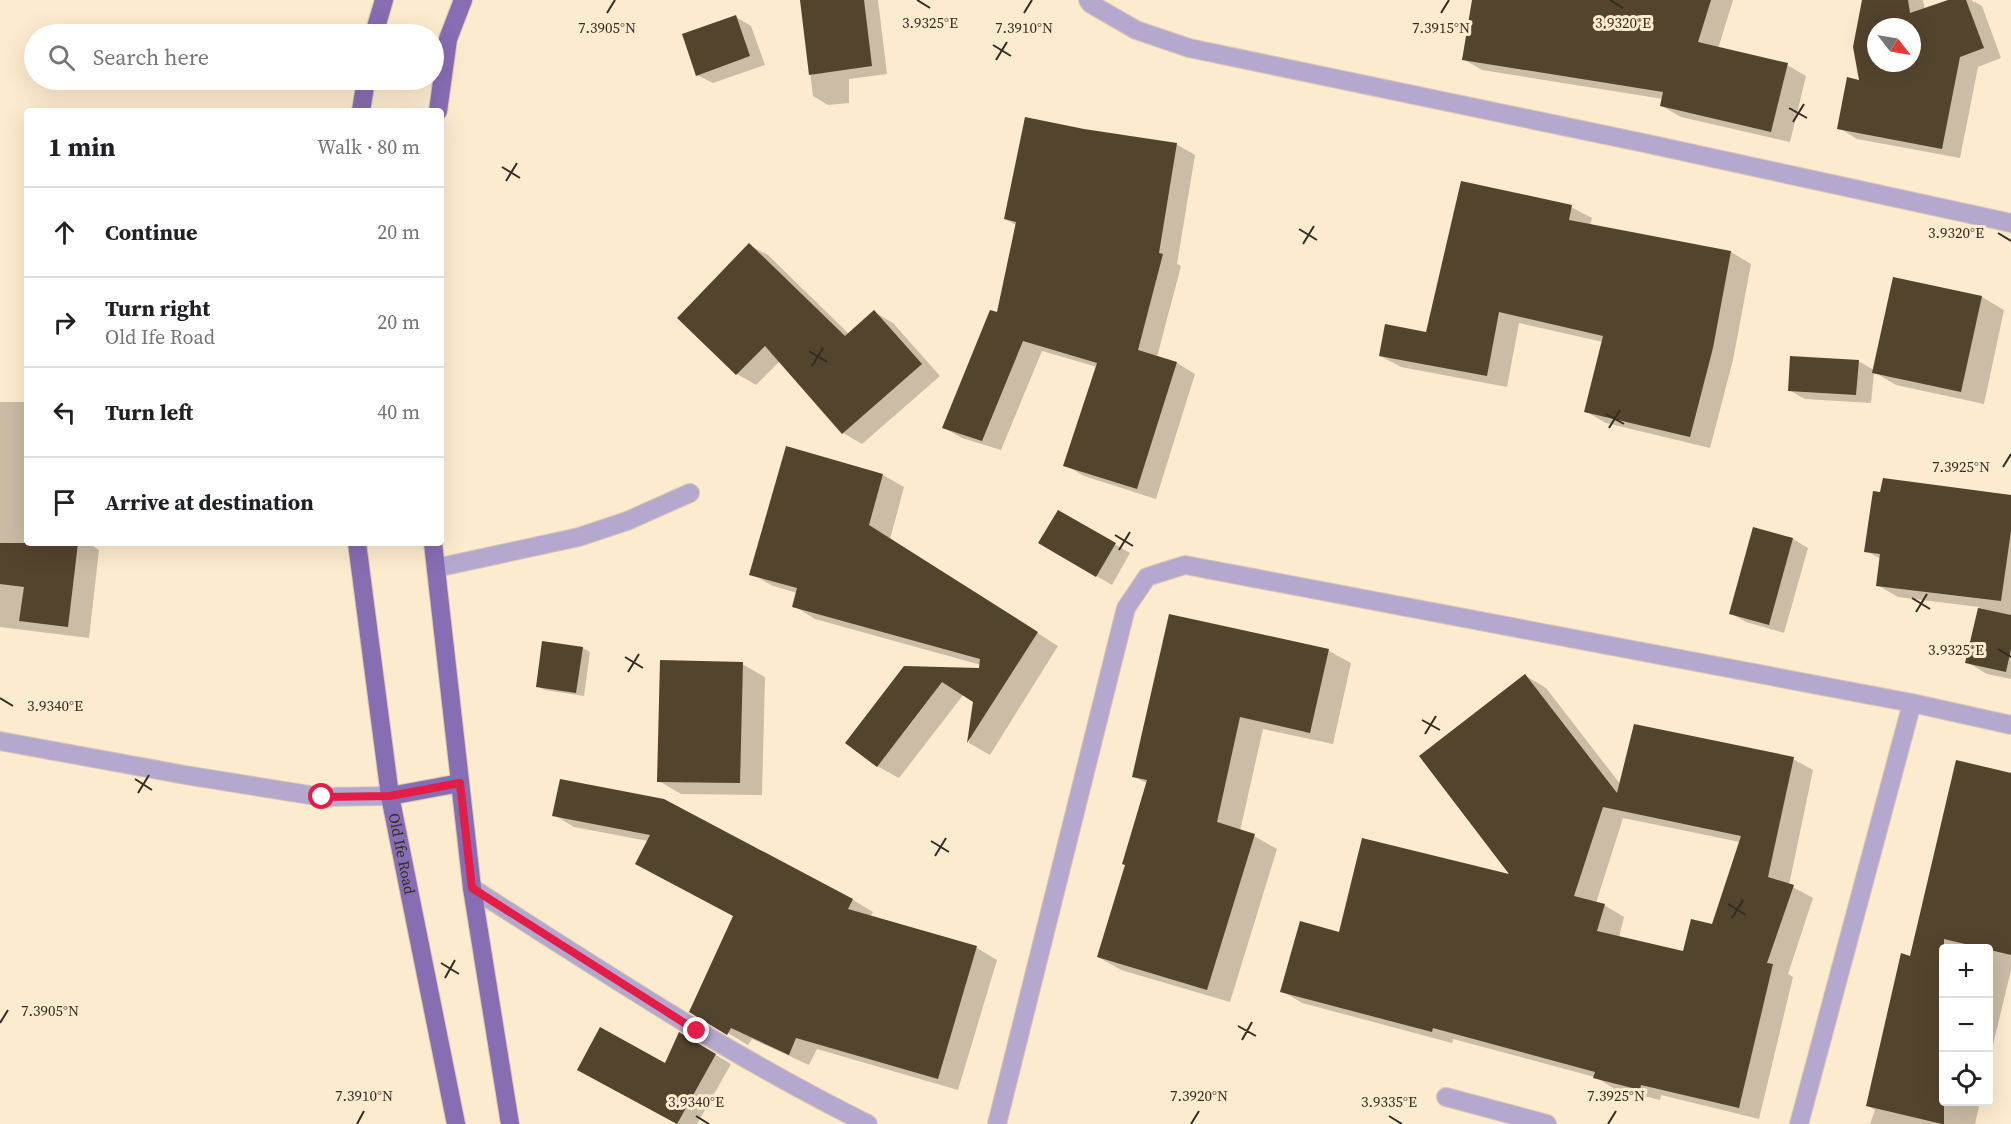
<!DOCTYPE html>
<html lang="en">
<head>
<meta charset="utf-8">
<style>
  :root { --surface:#fff; --page:#f2f2f2; --text:#202124; --muted:#757577; --line:#e0e0e0 }
  body { margin:0; font-family:"Source Serif 4",serif; background:var(--page); color:var(--text) }
  .controls { position:absolute; right:18px; bottom:18px; display:grid; overflow:hidden; border-radius:6px; box-shadow:0 6px 24px #0002 }
  .controls button { width:54px; height:54px; display:grid; place-items:center; padding:0; border:0; border-bottom:2px solid var(--line); background:var(--surface); color:var(--text); font:30px sans-serif }
  .compass { position:absolute; left:1867px; top:18px; width:54px; height:54px; border-radius:50%; background:var(--surface); box-shadow:0 6px 24px #0002; rotate:121deg }
  .stop { position:absolute; width:18px; height:18px; margin:-14px; border:4px solid #e11d48; border-radius:50%; background:#fff }
  .stop.end { background:#e11d48; border-color:#fff; box-shadow:0 2px 6px #0008 }
  .list { margin:0; padding:0; list-style:none }
  h2 { display:flex; justify-content:space-between; align-items:center; height:78px; margin:0; padding:0 24px; font-size:26px }
  h2 small { font-size:20px; font-weight:400; color:var(--muted) }
  .list li { display:grid; grid-template-columns:39px 1fr auto; gap:18px; align-items:center; box-sizing:border-box; height:90px; padding:0 24px; border-top:2px solid var(--line) }
  .list b { display:block; font-size:22px; white-space:nowrap }
  .list p { margin:0; font-size:20px; white-space:nowrap; color:var(--muted) }
  .list em { font-size:20px; font-style:normal; color:var(--muted) }
  .icon { flex:none; width:33px; height:33px; fill:none; stroke:currentColor; stroke-width:2; stroke-linecap:round; stroke-linejoin:round }
  .map { position:relative; flex:none; width:2011px; height:1124px; overflow:hidden }
  .search { position:absolute; background:var(--surface); box-shadow:0 6px 24px #0002; left:24px; top:24px; width:420px; height:66px; display:flex; align-items:center; gap:15px; box-sizing:border-box; padding:0 21px; border-radius:33px; color:var(--muted); font-size:22px }
  .panel { position:absolute; background:var(--surface); box-shadow:0 6px 24px #0002; left:24px; top:108px; width:420px; height:438px; border-radius:6px }
  .map>svg:first-child { display:block }
  .shadow { fill:#0003; fill-rule:evenodd }
  .building { fill:#53442d; fill-rule:evenodd }
  .lines { fill:none; stroke-linecap:round; stroke-linejoin:round }
  .minor-casing { stroke:#d9c9b0; stroke-width:20 }
  .major-casing { stroke:#d9c9b0; stroke-width:20 }
  .minor { stroke:#b5a8cf; stroke-width:18 }
  .major { stroke:#876db2; stroke-width:18 }
  .route { stroke:#e11d48; stroke-width:8 }
  .ticks { fill:none; stroke:#332c22; stroke-width:2 }
  .labels { text-anchor:middle; stroke-width:6; stroke-linejoin:round; paint-order:stroke }
  .street-label { font-size:15px; fill:#332c22; stroke:#fdebcf }
  .ticks-label { font-size:15px; text-anchor:middle; fill:#332c22; stroke:#fdebcf; stroke-width:6; stroke-linejoin:round; paint-order:stroke }
</style>
</head>
<body>
<div class="map">
<svg width="2011" height="1124" viewBox="0 0 2011 1124">
  <rect width="100%" height="100%" fill="#fdebcf"/>
  <path class="shadow" d="M 801,0 L 878,0 L 887,74 L 849,79 L 849,103 L 828,105 L 813,96 Z
    M 1473,0 L 1733,0 L 1718,49 L 1787,65 L 1806,76 L 1790,142 L 1681,117 L 1662,106 L 1663,99 L 1482,70 L 1463,59 Z
    M 1863,0 L 1923,0 L 1925,10 L 1953,0 L 1971,0 L 1982,6 L 2001,58 L 1978,67 L 1960,158 L 1857,139 L 1839,128 L 1861,82 ZM 1876,27 L 1912,27 L 1912,63 L 1876,63 Z
    M 736,17 L 751,26 L 765,65 L 713,83 L 697,75 Z
    M 1084,131 L 1176,144 L 1195,155 L 1177,264 L 1181,266 L 1157,357 L 1177,363 L 1195,374 L 1156,499 L 1084,476 L 1065,465 L 1097,367 L 1042,351 L 1001,450 L 962,438 L 944,428 L 998,315 L 1016,225 L 1005,219 Z
    M 1571,207 L 1592,218 L 1590,225 L 1731,252 L 1751,264 L 1733,360 L 1710,448 L 1606,423 L 1585,411 L 1603,342 L 1519,323 L 1507,387 L 1401,367 L 1380,356 L 1427,334 Z
    M 749,245 L 768,255 L 849,334 L 874,312 L 893,323 L 940,376 L 862,444 L 843,433 L 780,361 L 756,385 L 737,374 L 679,318 Z
    M 1894,279 L 1982,297 L 2004,310 L 1984,404 L 1896,385 L 1874,372 L 1871,403 L 1805,399 L 1789,390 L 1858,361 L 1874,370 Z
    M 0,402 L 27,402 L 27,543 L 94,543 L 94,547 L 99,550 L 89,638 L 0,627 Z
    M 788,448 L 883,475 L 904,487 L 890,539 L 1058,646 L 990,755 L 969,743 L 975,701 L 964,694 L 899,778 L 877,766 L 905,668 L 980,669 L 981,665 L 815,619 L 794,606 L 797,593 L 773,586 L 751,574 Z
    M 2011,496 L 2011,679 L 1987,674 L 1967,662 L 1979,607 L 1898,597 L 1877,585 L 1881,559 L 1866,551 Z
    M 1059,512 L 1130,553 L 1112,585 L 1040,543 Z
    M 1754,529 L 1793,539 L 1808,548 L 1784,633 L 1746,622 L 1730,613 Z
    M 1170,616 L 1329,651 L 1351,663 L 1333,744 L 1263,729 L 1240,831 L 1254,836 L 1277,849 L 1230,1002 L 1121,970 L 1098,957 L 1127,865 L 1148,784 L 1133,776 Z
    M 543,642 L 583,648 L 590,652 L 584,696 L 545,690 L 537,686 Z
    M 742,664 L 765,677 L 762,795 L 681,794 L 659,781 Z
    M 1526,676 L 1546,688 L 1621,785 L 1793,759 L 1813,770 L 1789,885 L 1813,898 L 1788,974 L 1793,977 L 1759,1119 L 1661,1095 L 1660,1100 L 1615,1089 L 1595,1077 L 1453,1039 L 1452,1043 L 1302,1003 L 1282,991 L 1340,933 L 1513,876 ZM 1623,818 L 1740,842 L 1713,926 L 1684,952 L 1619,937 L 1624,917 L 1604,905 L 1596,903 Z
    M 2011,774 L 2011,970 L 1988,1066 L 1988,948 L 1944,948 L 1944,1102 L 1980,1102 L 1975,1124 L 1870,1124 L 1875,1110 L 1868,1106 L 1911,957 Z
    M 664,800 L 853,900 L 873,912 L 870,917 L 977,948 L 997,960 L 958,1090 L 817,1049 L 809,1065 L 752,1039 L 748,1045 L 691,1011 L 735,916 L 648,841 L 574,827 L 554,815 Z
    M 680,1034 L 731,1064 L 697,1124 L 677,1124 L 594,1078 L 666,1065 Z"/>
  <path class="building" d="M 800,0 L 864,0 L 872,66 L 809,75 Z
    M 1472,0 L 1711,0 L 1698,42 L 1788,63 L 1771,132 L 1660,106 L 1663,92 L 1462,60 Z
    M 1862,0 L 1908,0 L 1910,13 L 1948,0 L 1966,0 L 1984,48 L 1960,57 L 1942,149 L 1837,129 L 1847,77 L 1859,80 L 1853,47 ZM 1876,27 L 1912,27 L 1912,63 L 1876,63 Z
    M 736,15 L 750,56 L 696,76 L 682,34 Z
    M 1025,117 L 1084,129 L 1177,143 L 1159,253 L 1163,254 L 1138,350 L 1177,362 L 1137,489 L 1063,466 L 1097,363 L 1023,341 L 982,441 L 942,428 L 990,310 L 997,312 L 1016,222 L 1004,219 Z
    M 1461,181 L 1572,205 L 1569,220 L 1731,251 L 1713,348 L 1690,437 L 1584,412 L 1603,336 L 1499,312 L 1487,376 L 1379,356 L 1385,324 L 1426,332 Z
    M 749,243 L 845,336 L 874,310 L 922,364 L 842,434 L 765,346 L 736,375 L 677,318 Z
    M 1893,277 L 1982,296 L 1961,392 L 1872,373 Z
    M 1790,356 L 1859,360 L 1856,395 L 1788,391 Z
    M 786,446 L 883,474 L 869,525 L 1038,632 L 967,743 L 973,702 L 942,682 L 877,767 L 845,743 L 904,666 L 979,668 L 980,659 L 792,607 L 797,588 L 749,575 Z
    M 1883,478 L 2011,495 L 2011,531 L 2001,601 L 1876,586 L 1880,554 L 1864,552 L 1873,491 L 1880,492 Z
    M 1058,510 L 1116,543 L 1096,577 L 1038,543 Z
    M 1753,527 L 1793,538 L 1769,625 L 1729,614 Z
    M 0,543 L 78,543 L 68,627 L 19,621 L 24,587 L 0,584 Z
    M 1978,608 L 2011,615 L 2011,649 L 2006,672 L 1965,663 Z
    M 1169,614 L 1329,649 L 1310,733 L 1240,717 L 1217,822 L 1255,834 L 1207,990 L 1097,957 L 1125,865 L 1122,864 L 1147,780 L 1132,777 Z
    M 542,641 L 583,647 L 576,693 L 536,687 Z
    M 660,660 L 743,662 L 740,783 L 657,782 Z
    M 1525,674 L 1617,793 L 1634,724 L 1794,757 L 1768,877 L 1794,885 L 1767,963 L 1773,964 L 1739,1108 L 1641,1085 L 1640,1090 L 1593,1078 L 1595,1072 L 1433,1028 L 1432,1032 L 1280,992 L 1300,921 L 1339,932 L 1362,838 L 1509,874 L 1419,756 ZM 1603,807 L 1741,836 L 1712,924 L 1691,919 L 1683,951 L 1597,931 L 1605,904 L 1574,896 Z
    M 1956,760 L 2011,773 L 2011,955 L 1944,939 L 1944,1124 L 1942,1124 L 1866,1106 L 1901,953 L 1910,956 Z
    M 560,779 L 664,799 L 853,899 L 848,909 L 977,946 L 938,1079 L 796,1038 L 789,1055 L 731,1028 L 727,1035 L 689,1012 L 733,916 L 635,864 L 650,835 L 552,816 Z
    M 600,1027 L 665,1063 L 679,1032 L 716,1054 L 677,1124 L 577,1070 Z"/>
  <g class="lines">
    <g class="minor-casing">
      <path id="minor" d="M 1088,0 L 1091,4 L 1136,30 L 1189,48 L 1644,143 L 2011,223
        M 436,568 L 579,537 L 627,521 L 690,493
        M 0,741 L 185,775 L 322,797 L 390,796
        M 472,888 C 602,971 730,1056 868,1124
        M 1446,1097 L 1547,1124
        M 997,1124 L 1126,608 L 1147,577 L 1185,565 L 1912,703 L 2011,725
        M 1799,1124 L 1912,703"/>
    </g>
    <g class="major-casing">
      <g id="major">
        <path d="M 374,34 L 384,0"/>
        <path d="M 361,111 L 366,80"/>
        <path d="M 438,111 L 448,39 L 463,0"/>
        <path id="s1" d="M 357,543 L 390,796 L 456,1124"/>
        <path d="M 433,543 L 472,888 L 510,1124"/>
        <path d="M 390,796 L 460,783"/>
      </g>
    </g>
    <use href="#minor" class="minor"/>
    <use href="#major" class="major"/>
  </g>
  <g class="lines">
    <path class="route" d="M 322,797 L 390,796 L 460,783 L 472,888 L 697,1031"/>
  </g>
  <path class="ticks" d="M 917,0 L 930,8M 1610,0 L 1623,8M 607,13 L 615,0M 1024,13 L 1032,0M 1441,13 L 1449,0M 993,45 L 1011,56M 996,60 L 1007,42M 1789,108 L 1807,118M 1793,122 L 1804,104M 502,167 L 520,178M 506,181 L 517,163M 1299,229 L 1317,240M 1998,233 L 2011,241M 1303,244 L 1314,226M 809,351 L 827,362M 812,366 L 823,348M 1606,414 L 1624,424M 1609,428 L 1620,410M 2003,467 L 2011,454M 1115,535 L 1133,546M 1119,550 L 1130,532M 1912,598 L 1930,609M 1916,612 L 1927,594M 1998,649 L 2011,657M 625,657 L 643,668M 628,672 L 639,654M 0,698 L 13,706M 1422,720 L 1440,730M 1425,734 L 1436,716M 135,779 L 152,790M 138,793 L 149,775M 931,841 L 949,852M 935,856 L 946,838M 1728,904 L 1746,915M 1732,918 L 1743,900M 441,963 L 459,974M 445,978 L 455,960M 0,1023 L 8,1010M 1238,1026 L 1256,1036M 1242,1040 L 1252,1022M 696,1116 L 709,1124M 1389,1116 L 1402,1124M 357,1124 L 364,1111M 1191,1124 L 1199,1111M 1608,1124 L 1616,1111"/>
  <g class="labels">
    <g class="street-label">
      <text dy="5" stroke="none"><textPath href="#s1" startOffset="314">Old Ife Road</textPath></text>
    </g>
  </g>
  <g class="ticks-label">
    <text x="930" y="28">3.9325°E</text>
    <text x="1623" y="28">3.9320°E</text>
    <text x="607" y="33">7.3905°N</text>
    <text x="1024" y="33">7.3910°N</text>
    <text x="1441" y="33">7.3915°N</text>
    <text x="1956" y="238">3.9320°E</text>
    <text x="1961" y="472">7.3925°N</text>
    <text x="1956" y="655">3.9325°E</text>
    <text x="55" y="711">3.9340°E</text>
    <text x="50" y="1016">7.3905°N</text>
    <text x="364" y="1101">7.3910°N</text>
    <text x="1199" y="1101">7.3920°N</text>
    <text x="1616" y="1101">7.3925°N</text>
    <text x="696" y="1107">3.9340°E</text>
    <text x="1389" y="1107">3.9335°E</text>
  </g>
</svg>
<div class="controls">
<button>+</button>
<button>−</button>
<button><svg class="icon" aria-label="locate" viewBox="0 0 24 24"><circle cx="12" cy="12" r="6"/><path d="M12 2v4M12 18v4M2 12h4M18 12h4"/></svg></button>
</div>
<svg class="compass" viewBox="-18 -18 36 36"><path d="M0-13l5 13h-10z" fill="#e53935"/><path d="M0 13l5-13h-10z" fill="#757577"/></svg>
<div class="stop" style="left:322px;top:797px"></div>
<div class="stop end" style="left:697px;top:1031px"></div>
<div class="search"><svg class="icon" aria-label="search" viewBox="0 0 24 24"><circle cx="10" cy="10" r="6"/><path d="M15 15l6 6"/></svg>Search here</div>
<section class="panel">
<h2>1 min<small>Walk · 80 m</small></h2>
<ul class="list">
<li><svg class="icon" aria-label="ahead" viewBox="0 0 24 24"><path d="M12 20V5M6 11l6-6 6 6"/></svg><div><b>Continue</b></div><em>20 m</em></li>
<li><svg class="icon" aria-label="right" viewBox="0 0 24 24"><path d="M7 20v-9h11M14 6l5 5-5 5"/></svg><div><b>Turn right</b><p>Old Ife Road</p></div><em>20 m</em></li>
<li><svg class="icon" aria-label="left" viewBox="0 0 24 24"><path d="M17 20v-9H6M10 6l-5 5 5 5"/></svg><div><b>Turn left</b></div><em>40 m</em></li>
<li><svg class="icon" aria-label="arrive" viewBox="0 0 24 24"><path d="M6 21V4h12l-3 4 3 4H6"/></svg><div><b>Arrive at destination</b></div></li>
</ul>
</section>
</div>
</body>
</html>
